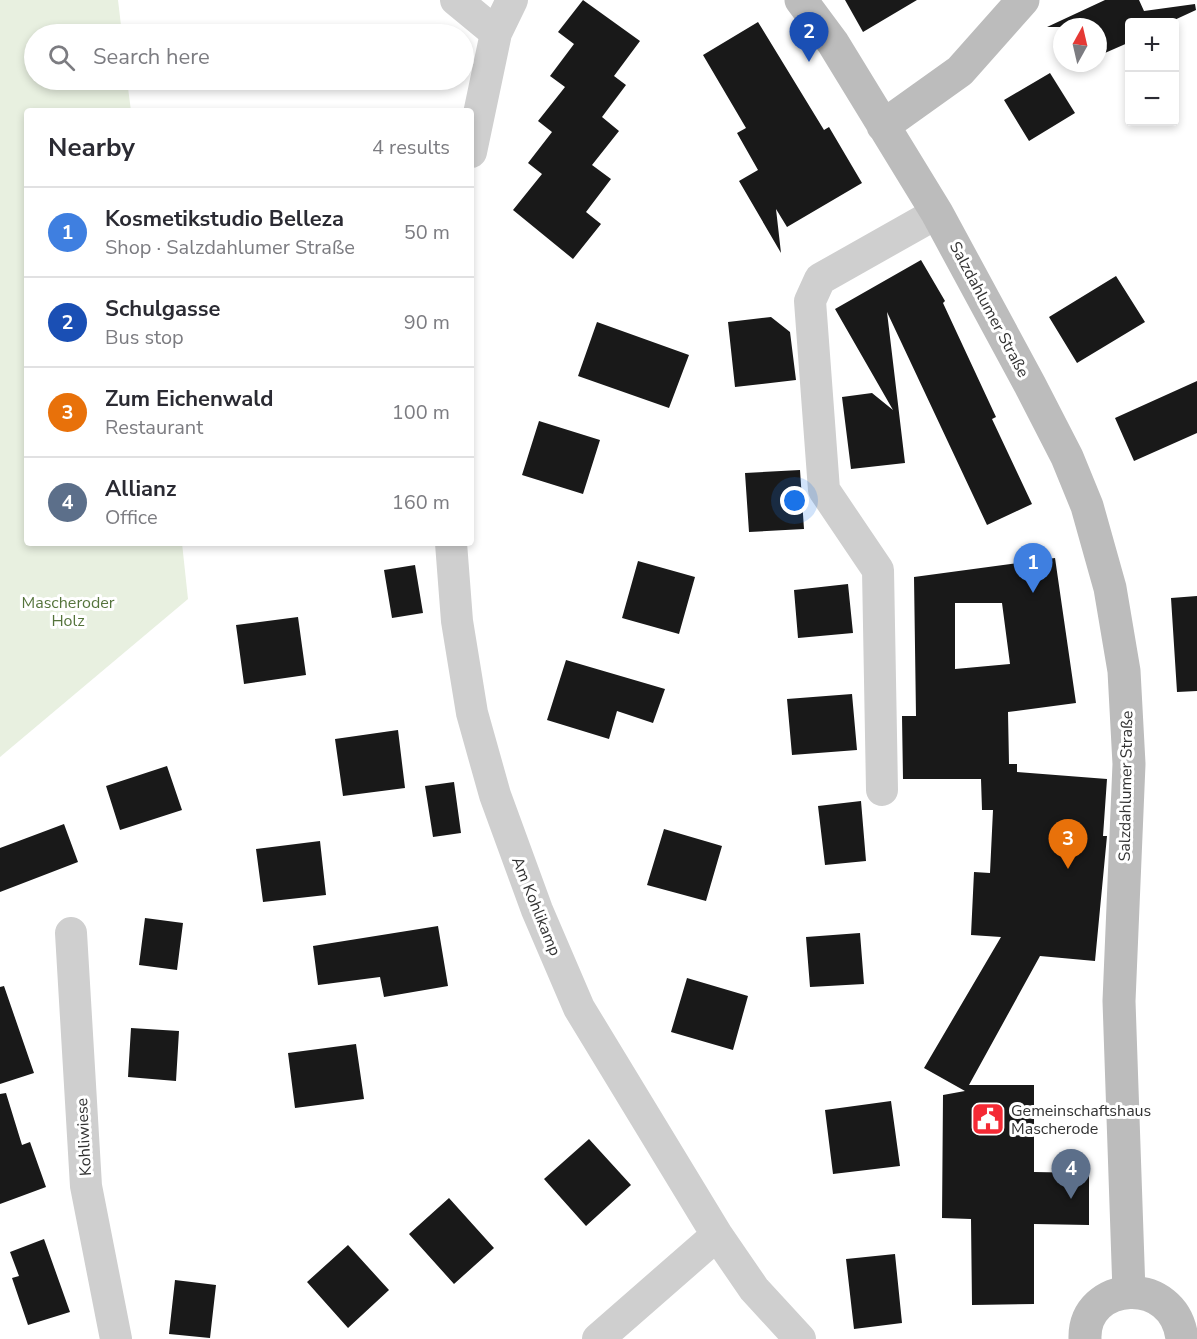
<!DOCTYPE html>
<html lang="en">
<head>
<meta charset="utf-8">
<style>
  :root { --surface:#fff; --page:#f7f7f7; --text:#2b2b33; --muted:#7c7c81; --line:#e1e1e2; --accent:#f42934 }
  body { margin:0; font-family:"Nunito Sans",sans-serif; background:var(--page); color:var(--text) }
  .controls { position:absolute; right:18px; top:18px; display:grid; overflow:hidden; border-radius:6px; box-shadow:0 3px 9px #0003 }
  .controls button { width:54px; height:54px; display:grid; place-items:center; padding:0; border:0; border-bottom:2px solid var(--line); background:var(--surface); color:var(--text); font:30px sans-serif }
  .compass { position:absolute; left:1053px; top:18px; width:54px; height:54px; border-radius:50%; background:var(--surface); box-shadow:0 3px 9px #0003; rotate:8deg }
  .you { position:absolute; left:795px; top:501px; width:21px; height:21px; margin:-15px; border:4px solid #fff; border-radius:50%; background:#1a73e8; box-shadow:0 0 0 9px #1a73e833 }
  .badge { display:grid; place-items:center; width:39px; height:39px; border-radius:50%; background:var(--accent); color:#fff; font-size:20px; font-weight:700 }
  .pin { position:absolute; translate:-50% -50px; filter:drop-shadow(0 2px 3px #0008) }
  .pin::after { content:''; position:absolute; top:32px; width:21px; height:18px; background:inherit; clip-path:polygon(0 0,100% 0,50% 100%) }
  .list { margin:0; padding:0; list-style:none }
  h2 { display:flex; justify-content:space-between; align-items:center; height:78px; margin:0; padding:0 24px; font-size:26px }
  h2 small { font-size:20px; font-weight:400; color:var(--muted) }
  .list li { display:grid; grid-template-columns:39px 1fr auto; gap:18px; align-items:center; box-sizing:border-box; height:90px; padding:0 24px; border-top:2px solid var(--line) }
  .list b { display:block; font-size:22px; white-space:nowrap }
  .list p { margin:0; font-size:20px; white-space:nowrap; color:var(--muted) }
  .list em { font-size:20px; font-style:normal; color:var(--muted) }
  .icon { flex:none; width:33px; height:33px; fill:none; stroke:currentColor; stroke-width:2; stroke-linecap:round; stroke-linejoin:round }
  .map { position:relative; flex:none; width:1197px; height:1339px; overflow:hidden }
  .search { position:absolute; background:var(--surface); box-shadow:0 3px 9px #0003; left:24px; top:24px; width:450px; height:66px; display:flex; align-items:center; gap:15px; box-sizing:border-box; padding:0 21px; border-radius:33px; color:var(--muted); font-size:22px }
  .panel { position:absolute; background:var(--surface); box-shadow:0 3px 9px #0003; left:24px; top:108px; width:450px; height:438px; border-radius:6px }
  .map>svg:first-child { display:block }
  .green { fill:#e8f0e0 }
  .building { fill:#191919; fill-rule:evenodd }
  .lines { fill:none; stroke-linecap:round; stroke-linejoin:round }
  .street { stroke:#cfcfcf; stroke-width:32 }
  .secondary { stroke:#bcbcbc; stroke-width:33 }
  .labels { text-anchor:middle; stroke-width:6; stroke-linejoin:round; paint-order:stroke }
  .street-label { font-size:16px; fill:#323232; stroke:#fff }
  .park-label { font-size:16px; fill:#54733b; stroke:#fff }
  .poi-label { font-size:16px; fill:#323232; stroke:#fff; text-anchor:start }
</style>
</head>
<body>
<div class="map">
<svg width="1197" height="1339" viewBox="0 0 1197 1339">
  <rect width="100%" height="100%" fill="#fff"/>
  <path class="green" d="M 0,0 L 118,0 L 122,34 L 34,34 L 34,80 L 127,80 L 131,111 L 27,111 L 27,543 L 182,543 L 188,599 L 0,757 Z"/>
  <path class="building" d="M 583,0 L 640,41 L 614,76 L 626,85 L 602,117 L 619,131 L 592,165 L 611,179 L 586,212 L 601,224 L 573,259 L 513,210 L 542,174 L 528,163 L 552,132 L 538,121 L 565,87 L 550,76 L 574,44 L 558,32 Z
    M 845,0 L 917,0 L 863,32 Z
    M 1105,0 L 1139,0 L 1144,11 L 1195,4 L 1196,10 L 1170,22 L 1130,22 L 1130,42 L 1098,56 L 1098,27 L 1047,27 Z
    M 758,22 L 824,130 L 829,127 L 862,183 L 787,227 L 776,209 L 781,253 L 739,181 L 758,170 L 737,133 L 746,128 L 703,55 Z
    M 1050,73 L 1075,113 L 1029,141 L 1004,100 Z
    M 921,260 L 945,301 L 943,303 L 996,417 L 992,419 L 1032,504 L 987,525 L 887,312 L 905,463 L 851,469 L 842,397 L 872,393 L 893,410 L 835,309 Z
    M 1116,276 L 1145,322 L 1077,363 L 1049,317 Z
    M 771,317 L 790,332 L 796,380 L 735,387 L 728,322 Z
    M 597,322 L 689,355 L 669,408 L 578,376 Z
    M 1197,381 L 1197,433 L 1134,461 L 1115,418 Z
    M 539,421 L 600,440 L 583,494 L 522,475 Z
    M 800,470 L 804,529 L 749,532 L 745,473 Z
    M 1055,558 L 1076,703 L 1008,712 L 1009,764 L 1017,764 L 1017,772 L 1107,779 L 1103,836 L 1107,836 L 1095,961 L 1040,956 L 969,1085 L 1034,1085 L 1034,1172 L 1089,1173 L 1089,1225 L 1034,1224 L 1034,1304 L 972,1305 L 971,1219 L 942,1218 L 943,1095 L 965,1091 L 924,1068 L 1001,937 L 971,935 L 974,872 L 990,873 L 993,810 L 982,810 L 981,779 L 903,779 L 902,716 L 916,716 L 914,577 ZM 955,603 L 1002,603 L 1010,664 L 955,669 Z
    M 638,561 L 695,577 L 679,634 L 622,618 Z
    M 415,565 L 423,613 L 392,618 L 384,570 Z
    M 848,584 L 853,633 L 798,638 L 794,590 Z
    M 1197,596 L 1197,691 L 1177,692 L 1171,598 Z
    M 298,617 L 306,675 L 244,684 L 236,625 Z
    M 566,660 L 665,689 L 653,723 L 617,711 L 609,739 L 547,720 Z
    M 852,694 L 857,750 L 792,755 L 787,699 Z
    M 398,730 L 405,788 L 343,796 L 335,739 Z
    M 167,766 L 182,810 L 120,830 L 106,786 Z
    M 454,782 L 461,833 L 433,837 L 425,786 Z
    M 861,801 L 866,861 L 825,865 L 818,806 Z
    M 64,824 L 78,862 L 0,892 L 0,848 Z
    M 664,829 L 722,846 L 706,901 L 647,885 Z
    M 320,841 L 326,895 L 263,902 L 256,849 Z
    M 145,918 L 183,923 L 177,970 L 139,965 Z
    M 438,926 L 448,986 L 384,997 L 380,977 L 318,985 L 313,946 Z
    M 860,933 L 864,984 L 810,987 L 806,937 Z
    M 687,978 L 748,996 L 733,1050 L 671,1032 Z
    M 4,986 L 34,1073 L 0,1084 L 0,987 Z
    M 131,1028 L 179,1031 L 176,1081 L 128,1077 Z
    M 356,1044 L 364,1099 L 295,1108 L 288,1053 Z
    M 6,1093 L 22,1145 L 30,1142 L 46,1187 L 0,1204 L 0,1094 Z
    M 891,1101 L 900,1166 L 833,1174 L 825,1110 Z
    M 589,1139 L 631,1185 L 586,1226 L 544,1179 Z
    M 449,1198 L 494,1248 L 454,1284 L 409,1234 Z
    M 44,1239 L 70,1312 L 28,1325 L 12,1278 L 19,1276 L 10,1252 Z
    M 348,1245 L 389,1290 L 348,1328 L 307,1282 Z
    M 895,1254 L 902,1323 L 854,1329 L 846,1259 Z
    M 175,1280 L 216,1285 L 210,1338 L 169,1334 Z"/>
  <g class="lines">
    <path class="street" d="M 456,0 L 496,33
      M 471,152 L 496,33 L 512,0
      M 451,543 L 457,621 L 472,713 L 495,795 L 537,910 L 579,1008 L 717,1235 L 754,1289 L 800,1339
      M 882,790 L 878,570 L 824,490 L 810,301 L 820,279 L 937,213
      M 71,933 L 86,1186 L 116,1339
      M 598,1339 L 717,1235"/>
    <path class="secondary" d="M 801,0 L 833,43 L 937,213 L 1030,385 L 1067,457 L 1087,506 L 1110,588 L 1124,671 L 1129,764 L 1119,1001 L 1129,1292
      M 883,126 L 960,71 L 1023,0
      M 1085,1339 C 1083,1280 1175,1274 1182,1339"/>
  </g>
  <defs>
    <g id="civic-square" transform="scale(1.725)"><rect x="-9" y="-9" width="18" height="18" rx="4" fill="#f42934" stroke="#fff"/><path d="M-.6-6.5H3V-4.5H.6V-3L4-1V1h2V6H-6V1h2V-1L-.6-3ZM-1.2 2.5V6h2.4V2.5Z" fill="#fff"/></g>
  </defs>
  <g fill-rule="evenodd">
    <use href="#civic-square" x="988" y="1119"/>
  </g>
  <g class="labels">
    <g class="street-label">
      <text transform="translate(990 309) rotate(62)" y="6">Salzdahlumer Straße</text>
      <text transform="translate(1125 786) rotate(-89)" y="6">Salzdahlumer Straße</text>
      <text transform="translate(537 906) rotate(68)" y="6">Am Kohlikamp</text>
      <text transform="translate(83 1137) rotate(-93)" y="6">Kohliwiese</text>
    </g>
    <g class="park-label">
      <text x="68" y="608">Mascheroder<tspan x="68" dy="18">Holz</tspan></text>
    </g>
    <g class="poi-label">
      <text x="1011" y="1116">Gemeinschaftshaus<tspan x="1011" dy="18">Mascherode</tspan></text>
    </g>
  </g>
</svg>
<div class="controls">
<button>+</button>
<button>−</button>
</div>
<svg class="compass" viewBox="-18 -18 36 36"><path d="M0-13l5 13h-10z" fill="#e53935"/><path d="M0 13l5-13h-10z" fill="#7c7c81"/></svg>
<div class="you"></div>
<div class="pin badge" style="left:1033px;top:593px;background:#3f7fe0">1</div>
<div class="pin badge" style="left:809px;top:62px;background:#1a4fb4">2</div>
<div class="pin badge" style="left:1068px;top:869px;background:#e8710a">3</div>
<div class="pin badge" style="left:1071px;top:1199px;background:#5c6f8a">4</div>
<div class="search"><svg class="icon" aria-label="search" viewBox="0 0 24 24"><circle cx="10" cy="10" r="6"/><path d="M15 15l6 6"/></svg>Search here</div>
<section class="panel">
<h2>Nearby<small>4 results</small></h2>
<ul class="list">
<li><span class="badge" style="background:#3f7fe0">1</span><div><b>Kosmetikstudio Belleza</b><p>Shop · Salzdahlumer Straße</p></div><em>50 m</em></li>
<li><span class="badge" style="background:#1a4fb4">2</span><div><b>Schulgasse</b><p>Bus stop</p></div><em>90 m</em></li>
<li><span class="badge" style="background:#e8710a">3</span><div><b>Zum Eichenwald</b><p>Restaurant</p></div><em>100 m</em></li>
<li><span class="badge" style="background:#5c6f8a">4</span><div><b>Allianz</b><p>Office</p></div><em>160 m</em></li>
</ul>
</section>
</div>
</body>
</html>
